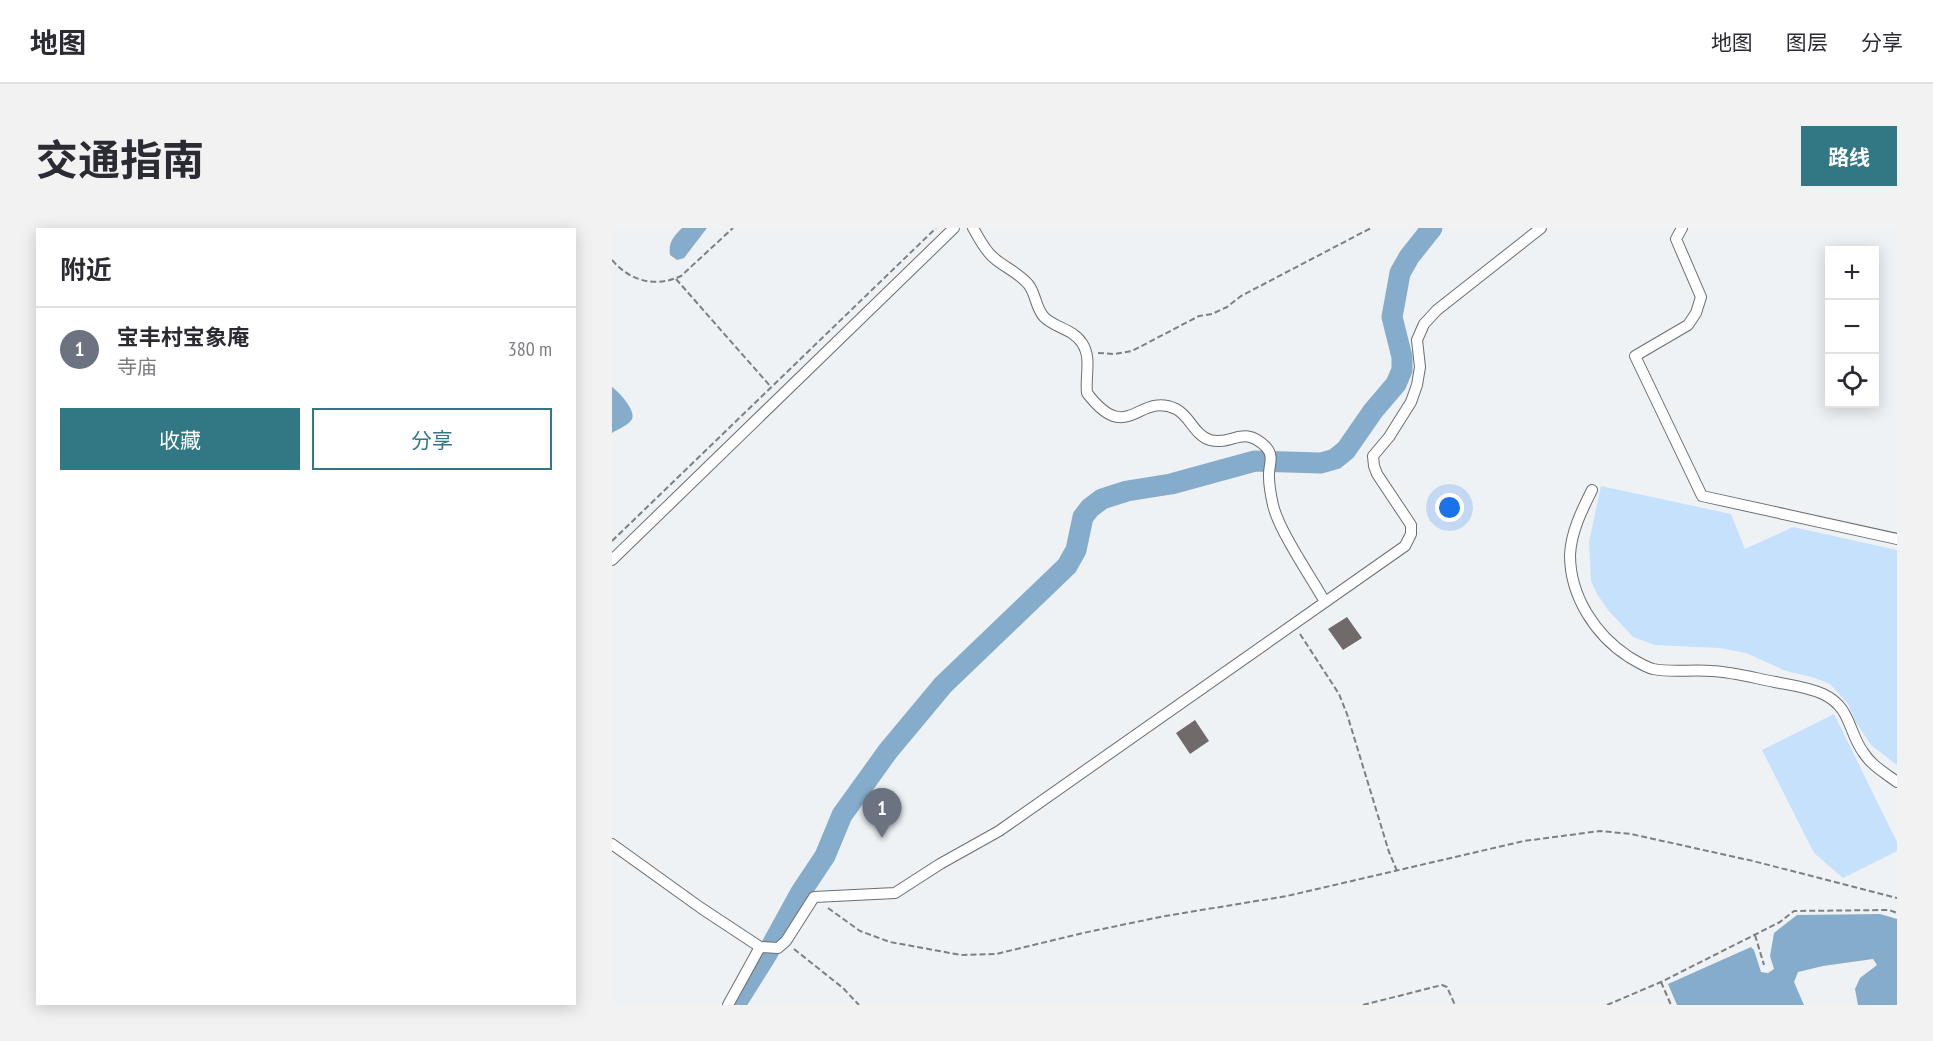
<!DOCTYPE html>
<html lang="zh">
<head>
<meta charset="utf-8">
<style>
  :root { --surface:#fff; --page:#f2f2f3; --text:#2b2b33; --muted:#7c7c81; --line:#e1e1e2; --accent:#327884 }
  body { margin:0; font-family:"PT Sans Narrow","Noto Sans SC",sans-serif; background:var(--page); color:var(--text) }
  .controls { position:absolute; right:18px; top:18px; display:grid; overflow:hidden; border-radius:0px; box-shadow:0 3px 15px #0003 }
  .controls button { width:54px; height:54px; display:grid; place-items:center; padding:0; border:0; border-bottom:2px solid var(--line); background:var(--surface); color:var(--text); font:30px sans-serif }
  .you { position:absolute; left:838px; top:280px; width:21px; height:21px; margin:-15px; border:4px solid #fff; border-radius:50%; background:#1a73e8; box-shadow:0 0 0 9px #1a73e833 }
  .badge { display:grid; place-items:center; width:39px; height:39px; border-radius:50%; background:var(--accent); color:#fff; font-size:20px; font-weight:700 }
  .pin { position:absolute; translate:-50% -50px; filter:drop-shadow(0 2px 3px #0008) }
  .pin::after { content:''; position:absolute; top:32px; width:21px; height:18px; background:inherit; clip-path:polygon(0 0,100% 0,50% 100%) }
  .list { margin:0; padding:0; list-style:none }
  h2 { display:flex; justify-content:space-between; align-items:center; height:78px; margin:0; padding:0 24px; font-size:26px }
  h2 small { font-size:20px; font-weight:400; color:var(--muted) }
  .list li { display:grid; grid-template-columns:39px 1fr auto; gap:18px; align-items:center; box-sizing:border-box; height:84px; padding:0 24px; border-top:2px solid var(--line) }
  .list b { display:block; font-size:22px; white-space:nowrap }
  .list p { margin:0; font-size:20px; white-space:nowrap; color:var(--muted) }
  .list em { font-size:20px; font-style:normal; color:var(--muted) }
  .actions { display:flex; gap:12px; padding:18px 24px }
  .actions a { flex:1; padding:14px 0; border:2px solid var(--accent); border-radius:0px; text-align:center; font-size:21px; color:var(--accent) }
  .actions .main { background:var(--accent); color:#fff }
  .icon { flex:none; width:33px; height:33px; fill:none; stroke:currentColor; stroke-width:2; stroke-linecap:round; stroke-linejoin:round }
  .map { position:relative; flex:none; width:1285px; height:777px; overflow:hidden; border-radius:0px }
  header { display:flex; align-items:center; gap:36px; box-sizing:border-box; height:84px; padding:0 30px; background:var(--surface); border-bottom:2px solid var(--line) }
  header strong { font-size:28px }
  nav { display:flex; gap:33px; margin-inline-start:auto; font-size:21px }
  .intro { display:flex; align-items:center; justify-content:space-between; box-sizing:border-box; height:144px; padding:0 36px }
  h1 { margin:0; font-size:42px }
  .button { padding:15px 27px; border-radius:0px; background:var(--accent); color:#fff; font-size:21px; font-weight:700 }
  main { display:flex; gap:36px; padding:0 36px }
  aside { flex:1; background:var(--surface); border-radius:0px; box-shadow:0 3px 15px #0003 }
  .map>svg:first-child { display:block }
  .green { fill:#c6e1fc }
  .water { fill:#86accb }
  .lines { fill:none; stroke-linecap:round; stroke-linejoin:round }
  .river { stroke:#86accb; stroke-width:21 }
  .building { fill:#706b6a }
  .minor-casing { stroke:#6b6e71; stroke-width:12 }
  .path { stroke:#7d8082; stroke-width:2; stroke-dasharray:6 3; stroke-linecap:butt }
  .minor { stroke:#fff; stroke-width:10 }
</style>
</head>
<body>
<header>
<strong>地图</strong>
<nav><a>地图</a><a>图层</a><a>分享</a></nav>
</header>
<div class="intro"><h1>交通指南</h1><a class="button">路线</a></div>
<main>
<aside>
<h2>附近<small></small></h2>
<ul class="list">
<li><span class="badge" style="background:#6b7280">1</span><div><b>宝丰村宝象庵</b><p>寺庙</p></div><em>380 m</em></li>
</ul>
<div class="actions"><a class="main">收藏</a><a>分享</a></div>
</aside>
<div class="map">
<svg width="1285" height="777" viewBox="0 0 1285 777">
  <rect width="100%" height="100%" fill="#eef2f5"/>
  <path class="green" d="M 989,258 L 1119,286 L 1133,321 L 1181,299 L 1285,322 L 1285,537 L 1259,517 L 1243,493 L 1236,476 L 1218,456 L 1200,449 L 1174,443 L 1134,425 L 1108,420 L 1043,417 L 1021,409 L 996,382 L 985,366 L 979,353 L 977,314 Z
    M 1222,486 L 1285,614 L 1285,623 L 1231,650 L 1202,625 L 1150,522 Z"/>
  <path class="water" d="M 70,0 L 95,0 L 72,30 L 65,32 L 58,27 C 56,14 62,8 70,0 Z
    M 0,159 C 7,164 24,182 20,191 C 17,197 6,201 0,205 Z
    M 1268,686 L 1285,691 L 1285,777 L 1246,777 L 1243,761 L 1248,750 L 1265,737 L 1261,731 L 1211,738 L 1186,744 L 1182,754 L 1192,777 L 1065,777 L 1056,756 L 1139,719 L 1142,722 L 1149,744 L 1156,745 L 1162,741 L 1158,728 L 1162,705 L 1185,687 Z"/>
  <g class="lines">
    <path class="river" d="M 123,777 L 155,726 L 189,664 L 213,628 L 230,587 L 276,523 L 331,457 L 455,338 L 464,322 L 471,289 L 478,280 L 490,271 L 515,263 L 559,256 L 643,233 L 709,235 L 723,231 L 734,222 L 761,183 L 784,156 L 790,142 L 790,129 L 780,89 L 788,45 L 797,29 L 820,0"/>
  </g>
  <path class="building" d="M 735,389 L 750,410 L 731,422 L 716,401 Z
    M 583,492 L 597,513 L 578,526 L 564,505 Z"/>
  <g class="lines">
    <g class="minor-casing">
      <path id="minor" d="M 361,0 C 367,10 373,23 382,30 C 392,39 407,45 416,56 C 424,65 423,79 432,89 C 443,100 461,101 470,115 C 480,130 473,148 475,165 C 516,219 526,163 564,181 C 578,188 582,207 598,212 C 621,218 631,196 654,219 C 663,229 656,238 657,249 C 657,258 659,268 661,277 C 667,303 699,349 713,374
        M 1070,0 L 1064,11 L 1089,69 L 1084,85 L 1076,97 L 1023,128 L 1090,268 L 1285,311
        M 980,262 C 970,282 959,304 958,327 C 958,368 983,407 1017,429 C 1024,433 1033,439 1041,441 C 1060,445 1080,441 1100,443 C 1121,444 1142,450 1163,454 C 1179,457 1196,459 1211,466 C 1239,479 1236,503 1251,524 C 1259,537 1273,545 1285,554
        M 0,332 L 342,0
        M 0,616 L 89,680 L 148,719 L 166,720 L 174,713 L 202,669 L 283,665 L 328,636 L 387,603 L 793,318 L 799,306 L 799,297 L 765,246 L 762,238 L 761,228 L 777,209 L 799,174 L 805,157 L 808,139 L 805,112 L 812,96 L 825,82 L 929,0
        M 116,777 L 148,719"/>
    </g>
    <path class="path" d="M 0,32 C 18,53 43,60 69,48 L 121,0
      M 64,51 L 159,159
      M 486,125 L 503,126 L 520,123 L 587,88 L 600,86 L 615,79 L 629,68 L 759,0
      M 0,313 L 324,0
      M 688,406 L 727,466 L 735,486 L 777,624 L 785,643
      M 216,680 L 248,703 L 278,714 L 349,727 L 384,726 L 471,705 L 553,688 L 675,668 L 912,613 L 988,603 L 1019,606 L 1141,633 L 1285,670
      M 1143,707 L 1152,737
      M 182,721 L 231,760 L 247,777
      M 1049,754 L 1059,777
      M 751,777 L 830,757 L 835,759 L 843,777
      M 995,777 L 1049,754 L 1168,694 L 1182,683 L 1277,682 L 1285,685"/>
    <use href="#minor" class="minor"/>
  </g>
</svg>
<div class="controls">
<button>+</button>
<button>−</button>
<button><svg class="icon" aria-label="locate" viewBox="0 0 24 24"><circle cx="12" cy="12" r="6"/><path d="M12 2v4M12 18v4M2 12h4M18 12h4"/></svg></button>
</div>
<div class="you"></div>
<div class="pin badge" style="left:270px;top:610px;background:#6b7280">1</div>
</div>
</main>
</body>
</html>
